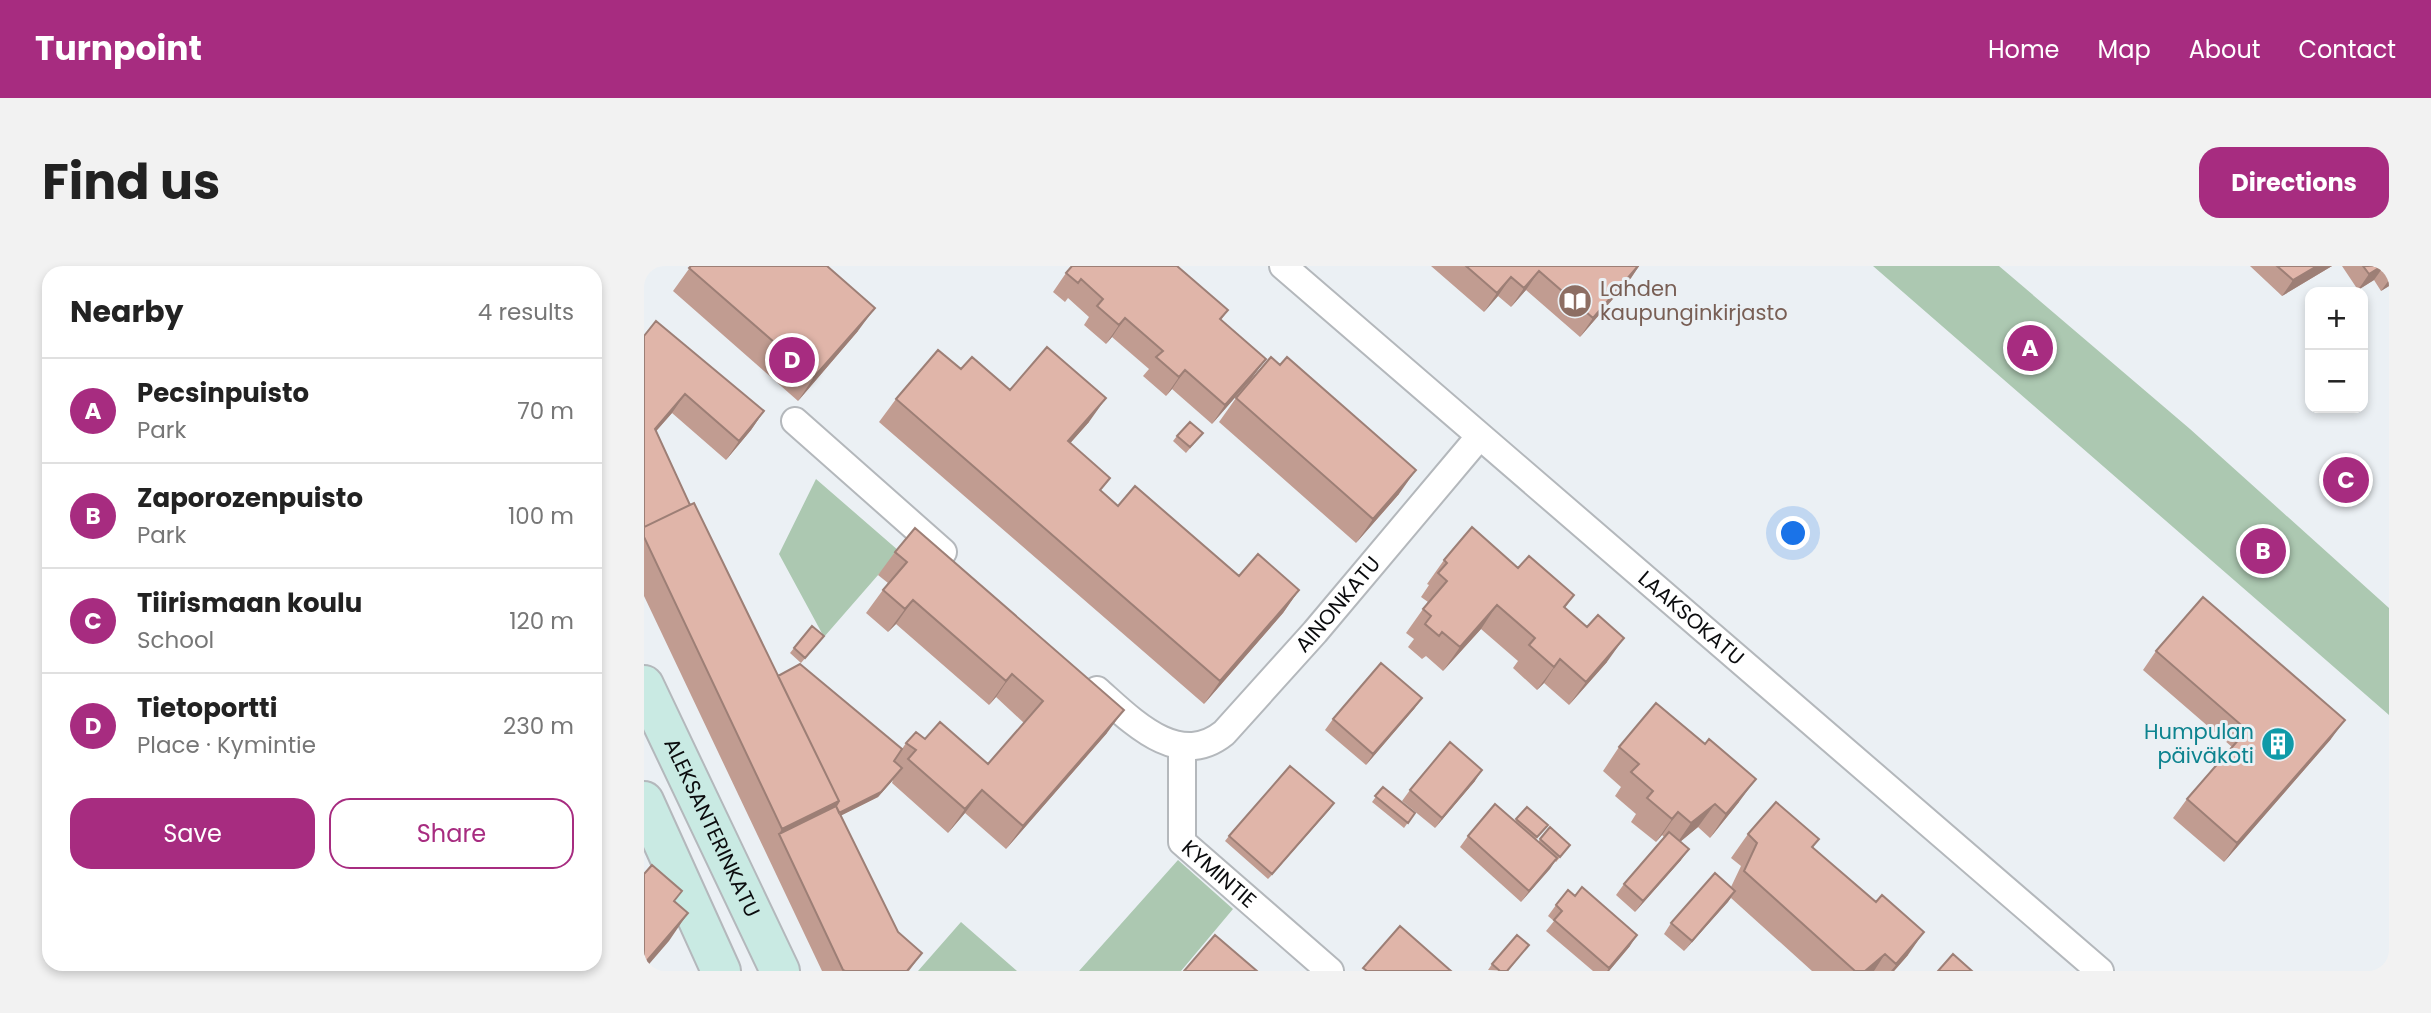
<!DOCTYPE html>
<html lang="en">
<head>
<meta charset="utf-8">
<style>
  :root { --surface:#fff; --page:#f2f2f2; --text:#222; --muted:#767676; --line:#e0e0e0; --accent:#a72c80 }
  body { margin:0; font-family:Poppins,sans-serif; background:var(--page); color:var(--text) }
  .controls { position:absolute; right:21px; top:21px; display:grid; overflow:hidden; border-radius:14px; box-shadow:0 4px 10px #0003 }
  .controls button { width:63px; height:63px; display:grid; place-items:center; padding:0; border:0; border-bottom:2px solid var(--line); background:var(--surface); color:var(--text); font:35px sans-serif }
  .you { position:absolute; left:1150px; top:268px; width:24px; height:24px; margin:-18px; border:5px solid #fff; border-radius:50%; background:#1a73e8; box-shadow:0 0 0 10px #1a73e833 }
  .badge { display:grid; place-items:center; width:46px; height:46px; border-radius:50%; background:var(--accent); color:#fff; font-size:23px; font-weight:700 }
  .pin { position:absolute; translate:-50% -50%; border:4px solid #fff; box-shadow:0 2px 7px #0006 }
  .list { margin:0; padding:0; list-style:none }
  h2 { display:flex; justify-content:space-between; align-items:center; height:91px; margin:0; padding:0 28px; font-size:30px }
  h2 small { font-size:23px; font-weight:400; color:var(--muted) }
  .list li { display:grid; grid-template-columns:46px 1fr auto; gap:21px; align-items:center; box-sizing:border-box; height:105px; padding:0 28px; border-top:2px solid var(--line) }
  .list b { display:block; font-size:26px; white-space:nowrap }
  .list p { margin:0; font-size:23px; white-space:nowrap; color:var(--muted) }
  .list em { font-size:23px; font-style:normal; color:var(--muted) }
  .actions { display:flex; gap:14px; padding:21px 28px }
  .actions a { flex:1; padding:16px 0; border:2px solid var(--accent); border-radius:21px; text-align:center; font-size:24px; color:var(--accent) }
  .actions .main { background:var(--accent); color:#fff }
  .map { position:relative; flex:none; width:1745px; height:705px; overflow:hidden; border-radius:21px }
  header { display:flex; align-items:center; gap:42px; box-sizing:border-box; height:98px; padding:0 35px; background:var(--accent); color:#fff }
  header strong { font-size:33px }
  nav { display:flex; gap:38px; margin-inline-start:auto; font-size:24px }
  .intro { display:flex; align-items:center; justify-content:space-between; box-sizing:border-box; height:168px; padding:0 42px }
  h1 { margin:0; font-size:49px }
  .button { padding:18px 32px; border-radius:21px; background:var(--accent); color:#fff; font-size:24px; font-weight:700 }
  main { display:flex; gap:42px; padding:0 42px }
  aside { flex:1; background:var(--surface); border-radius:21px; box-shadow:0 4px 10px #0003 }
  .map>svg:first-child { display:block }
  .green { fill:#acc8b1 }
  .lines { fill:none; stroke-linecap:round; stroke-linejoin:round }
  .minor-casing { stroke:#b4b8bc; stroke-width:30 }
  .secondary-casing { stroke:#b4b8bc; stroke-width:42 }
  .minor { stroke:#fff; stroke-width:26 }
  .secondary { stroke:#c9eae3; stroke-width:38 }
  .wall { fill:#c19c91 }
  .shaded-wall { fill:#9d7f76 }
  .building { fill:#e0b5a9; stroke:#9d7f76; stroke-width:2 }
  .labels { text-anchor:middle; stroke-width:6; stroke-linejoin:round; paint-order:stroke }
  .education-label { font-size:21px; fill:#785e54; stroke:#ebf0f4; text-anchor:start }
  .street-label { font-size:21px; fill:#0b0c0e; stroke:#ebf0f4 }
  .culture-label { font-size:21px; fill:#0d838f; stroke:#ebf0f4; text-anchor:end }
</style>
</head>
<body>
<header>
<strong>Turnpoint</strong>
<nav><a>Home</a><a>Map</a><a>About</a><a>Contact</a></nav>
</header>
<div class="intro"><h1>Find us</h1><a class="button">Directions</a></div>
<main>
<aside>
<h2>Nearby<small>4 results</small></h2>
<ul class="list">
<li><span class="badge">A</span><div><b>Pecsinpuisto</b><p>Park</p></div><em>70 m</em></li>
<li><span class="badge">B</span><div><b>Zaporozenpuisto</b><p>Park</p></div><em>100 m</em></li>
<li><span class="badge">C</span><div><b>Tiirismaan koulu</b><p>School</p></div><em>120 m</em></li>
<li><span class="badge">D</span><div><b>Tietoportti</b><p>Place · Kymintie</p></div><em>230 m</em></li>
</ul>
<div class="actions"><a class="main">Save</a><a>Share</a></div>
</aside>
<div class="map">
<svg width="1745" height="705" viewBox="0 0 1745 705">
  <rect width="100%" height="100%" fill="#ebf0f4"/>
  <path class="green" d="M 1229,0 L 1355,0 L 1546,163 L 1745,342 L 1745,449 Z
    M 172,213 L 255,285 L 180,371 L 135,288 Z
    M 534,594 L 589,643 L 537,705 L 435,705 Z
    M 317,656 L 373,705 L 274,705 Z"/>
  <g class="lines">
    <g class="minor-casing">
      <g id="minor">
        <path id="s1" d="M 639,0 L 1456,705"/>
        <path d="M 151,155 L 299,286"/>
        <path id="s2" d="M 453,424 C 487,454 534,504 580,467 L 671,366 L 835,171"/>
        <path id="s3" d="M 538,481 L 538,576 L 686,705"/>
      </g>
    </g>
    <g class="secondary-casing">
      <g id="secondary">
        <path id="s4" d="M 0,419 L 136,705"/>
        <path d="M 0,535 L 77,705"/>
      </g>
    </g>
    <use href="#minor" class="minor"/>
    <use href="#secondary" class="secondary"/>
  </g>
  <path class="wall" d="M 47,0 L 214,65 L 154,135 L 29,25 Z
    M 787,0 L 995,0 L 987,12 L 936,71 L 882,24 L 867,41 L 854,30 L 840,46 Z
    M 1606,0 L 1688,0 L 1638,30 Z
    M 1698,0 L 1745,0 L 1745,20 L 1737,25 L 1730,14 L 1714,24 Z
    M 422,7 L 584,44 L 577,54 L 608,112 L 568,158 L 528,123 L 522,130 L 499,110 L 505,103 L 468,71 L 462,78 L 440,59 L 445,51 L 424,32 L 421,36 L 409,26 Z
    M 0,70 L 120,145 L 107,164 L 82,194 L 28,147 L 12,165 L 46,239 L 134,410 L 258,483 L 262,477 L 281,473 L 344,498 L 380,457 L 352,431 L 345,439 L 252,358 L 244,366 L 222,347 L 244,317 L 234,309 L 251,286 L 463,467 L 362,583 L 321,547 L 304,567 L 248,517 L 249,514 L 234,531 L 196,550 L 254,666 L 278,687 L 265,705 L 178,705 L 0,330 Z
    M 366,124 L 445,156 L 426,177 L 457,225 L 474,240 L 595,310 L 655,324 L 639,347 L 560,438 L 235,156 L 252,133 Z
    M 592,132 L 755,228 L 712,277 L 575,156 Z
    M 559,167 L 542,187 L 529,175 L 533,170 Z
    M 800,294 L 874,302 L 930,329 L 921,342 L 963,396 L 925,439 L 900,417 L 893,424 L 869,402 L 874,395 L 837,363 L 799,405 L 782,390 L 778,393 L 764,381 L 770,373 L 762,367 L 784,336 L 777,331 L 785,319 L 783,318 Z
    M 180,370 L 157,397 L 146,387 L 150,382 Z
    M 1512,385 L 1687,473 L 1580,596 L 1529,552 L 1543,533 L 1588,481 L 1499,404 Z
    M 778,432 L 770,443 L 722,499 L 681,464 L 689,453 Z
    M 975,481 L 1095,536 L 1066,572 L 1054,561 L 1036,576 L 1037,594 L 991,646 L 972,629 L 980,618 L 1020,571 L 1018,569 L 1012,576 L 987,556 L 992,548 L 971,530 L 977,521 L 959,505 Z
    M 831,515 L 791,562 L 758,535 L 766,524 Z
    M 739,521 L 771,547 L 760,562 L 728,536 Z
    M 883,541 L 900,564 L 892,573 L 894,576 L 906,561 L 922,584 L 912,596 L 911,595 L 877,636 L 816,581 L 824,570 L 871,555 Z
    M 686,543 L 624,613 L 581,575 L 585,570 Z
    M 1104,568 L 1175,573 L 1169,581 L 1264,689 L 1250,705 L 1168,705 L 1087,632 L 1040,685 L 1020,668 L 1027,657 L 1087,621 L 1097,600 L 1087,592 Z
    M 912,639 L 986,680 L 965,705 L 949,705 L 902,665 L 910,655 L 904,650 Z
    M 885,679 L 864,705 L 844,704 L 848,698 Z"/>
  <path class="shaded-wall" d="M 994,0 L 995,0 L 987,12 L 936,71 L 949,52 Z
    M 1673,0 L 1688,0 L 1638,30 L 1649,14 Z
    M 1738,0 L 1740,0 L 1730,14 L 1714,24 L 1725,8 Z
    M 895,5 L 882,24 L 867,41 L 880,22 Z
    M 867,11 L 854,30 L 840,46 L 853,27 Z
    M 1745,14 L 1745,20 L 1737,25 Z
    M 231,42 L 214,65 L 154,135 L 170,111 Z
    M 481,52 L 468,71 L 462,78 L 475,59 Z
    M 622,93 L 608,112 L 568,158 L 581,139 Z
    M 541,104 L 528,123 L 522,130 L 535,111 Z
    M 41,128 L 28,147 L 0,179 L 11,163 Z
    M 462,132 L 445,156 L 407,199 L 424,175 Z
    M 120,145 L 107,164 L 82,194 L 95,175 Z
    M 772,204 L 755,228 L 712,277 L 729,253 Z
    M 655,324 L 639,347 L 560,438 L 576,415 Z
    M 269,334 L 252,358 L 244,366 L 261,343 Z
    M 853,339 L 837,363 L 799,405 L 816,381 Z
    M 980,372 L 963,396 L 925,439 L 942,416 Z
    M 916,393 L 900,417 L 893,424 L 910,401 Z
    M 368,408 L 352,431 L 345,439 L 362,415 Z
    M 778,432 L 770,443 L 722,499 L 729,488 Z
    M 480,444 L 463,467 L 362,583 L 379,560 Z
    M 1701,454 L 1687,473 L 1580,596 L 1593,577 Z
    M 838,504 L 831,515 L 791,562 L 798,552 Z
    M 253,509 L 234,531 L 140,578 L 135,568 L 138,563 L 195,535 Z
    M 1112,513 L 1095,536 L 1066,572 L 1082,548 Z
    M 338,524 L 321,547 L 304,567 L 321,543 Z
    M 690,537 L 686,543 L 624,613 L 628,608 Z
    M 1071,538 L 1054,561 L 1031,580 L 1047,557 Z
    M 1034,546 L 1018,569 L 1012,576 L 1028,553 Z
    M 1045,583 L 1037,594 L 991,646 L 999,635 Z
    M 913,592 L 906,603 L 877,636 L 885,625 Z
    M 1091,625 L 1084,636 L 1040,685 L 1048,675 Z
    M 44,647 L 25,675 L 0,704 L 0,698 Z
    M 1280,666 L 1264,689 L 1250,705 L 1247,705 Z
    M 993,669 L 986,680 L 965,705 L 963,705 Z
    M 1241,688 L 1230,705 L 1221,705 Z"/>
  <path class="building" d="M 47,0 L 183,0 L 231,42 L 170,111 L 45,2 Z
    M 428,0 L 533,0 L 584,44 L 576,53 L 622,93 L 581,139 L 541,104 L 535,111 L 512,91 L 519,85 L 481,52 L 475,59 L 453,40 L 459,33 L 437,13 L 434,17 L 422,7 Z
    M 822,0 L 994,0 L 949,52 L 895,5 L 880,22 L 867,11 L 853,27 Z
    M 1633,0 L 1673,0 L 1649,14 Z
    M 1719,0 L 1738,0 L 1725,8 Z
    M 12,55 L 120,145 L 95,175 L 41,128 L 11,163 L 46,239 L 0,261 L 0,70 Z
    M 403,81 L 462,132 L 424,175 L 466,212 L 456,224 L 474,240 L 491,220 L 595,310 L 614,288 L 655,324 L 576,415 L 252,133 L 294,84 L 317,103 L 328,91 L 366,124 Z
    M 627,91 L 636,99 L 643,91 L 772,204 L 729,253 L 592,132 Z
    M 546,156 L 559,167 L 546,181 L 533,170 Z
    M 50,237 L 195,535 L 138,563 L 0,271 L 0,261 Z
    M 828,261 L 874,302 L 885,290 L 930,329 L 920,341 L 943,361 L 954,349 L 980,372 L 942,416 L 916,393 L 910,401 L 885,379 L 891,372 L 853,339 L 816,381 L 798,366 L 795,370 L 781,358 L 787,350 L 779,343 L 803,315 L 794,307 L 803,297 L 800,294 Z
    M 271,262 L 480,444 L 379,560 L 338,524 L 321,543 L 264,493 L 272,484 L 262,477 L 272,466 L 281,473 L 296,456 L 344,498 L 399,435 L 368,408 L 362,415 L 269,334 L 261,343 L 239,324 L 263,296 L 251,286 Z
    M 1559,331 L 1701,454 L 1593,577 L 1543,533 L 1603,464 L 1512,385 Z
    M 168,360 L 180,370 L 161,392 L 150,382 Z
    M 737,397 L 778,432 L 729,488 L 689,453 Z
    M 156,398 L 258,483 L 250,495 L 258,502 L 237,526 L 195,547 L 192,540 L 195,535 L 134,410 Z
    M 1012,437 L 1061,478 L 1065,473 L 1112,513 L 1082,548 L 1071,538 L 1047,557 L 1034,546 L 1028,553 L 1003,532 L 1009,525 L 987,506 L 995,498 L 975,481 Z
    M 806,476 L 838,504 L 798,552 L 766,524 Z
    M 646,500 L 690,537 L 628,608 L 585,570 Z
    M 739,521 L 771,547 L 764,557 L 731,530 Z
    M 1132,536 L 1175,573 L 1168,581 L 1232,636 L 1238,629 L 1280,666 L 1252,698 L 1241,688 L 1221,705 L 1211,705 L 1100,605 L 1113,577 L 1104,568 Z
    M 851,538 L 913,592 L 885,625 L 824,570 Z
    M 192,540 L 254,666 L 278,687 L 263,705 L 201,705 L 199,704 L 135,568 Z
    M 883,541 L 904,559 L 893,571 L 872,553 Z
    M 906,561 L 926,579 L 916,591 L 896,573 Z
    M 1025,566 L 1045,583 L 999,635 L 980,618 Z
    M 8,599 L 38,625 L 30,635 L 44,647 L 0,698 L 0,608 Z
    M 1071,607 L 1091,625 L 1048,675 L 1027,657 Z
    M 938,621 L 993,669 L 965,702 L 910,654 L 918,645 L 912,639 L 924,624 L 931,630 Z
    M 756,660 L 807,705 L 723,705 L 719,702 Z
    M 571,669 L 613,705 L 540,705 Z
    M 873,669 L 885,679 L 863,705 L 856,705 L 848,698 Z
    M 1309,688 L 1328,705 L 1294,705 Z"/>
  <defs>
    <g id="library-disc" transform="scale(1.75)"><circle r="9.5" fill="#8d6e63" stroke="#ebf0f4"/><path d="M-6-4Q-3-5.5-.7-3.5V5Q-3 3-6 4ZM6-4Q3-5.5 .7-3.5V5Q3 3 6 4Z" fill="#fff"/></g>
    <g id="building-disc" transform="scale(1.75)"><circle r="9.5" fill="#0f9aa8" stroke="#ebf0f4"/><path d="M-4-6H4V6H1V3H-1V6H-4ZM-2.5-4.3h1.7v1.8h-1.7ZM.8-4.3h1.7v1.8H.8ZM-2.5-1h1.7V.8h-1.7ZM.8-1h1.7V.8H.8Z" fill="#fff"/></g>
  </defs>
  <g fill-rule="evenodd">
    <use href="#library-disc" x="931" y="35"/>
    <use href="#building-disc" x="1634" y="478"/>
  </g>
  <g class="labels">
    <g class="education-label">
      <text x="956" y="30">Lahden<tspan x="956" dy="24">kaupunginkirjasto</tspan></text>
    </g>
    <g class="street-label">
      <text dy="7" stroke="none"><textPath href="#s2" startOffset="320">AINONKATU</textPath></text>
      <text dy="7" stroke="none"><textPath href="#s1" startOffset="539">LAAKSOKATU</textPath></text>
      <text dy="7" stroke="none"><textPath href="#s4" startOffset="158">ALEKSANTERINKATU</textPath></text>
      <text dy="7" stroke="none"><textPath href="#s3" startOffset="144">KYMINTIE</textPath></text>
    </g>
    <g class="culture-label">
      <text x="1610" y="473">Humpulan<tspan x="1610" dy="24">päiväkoti</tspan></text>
    </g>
  </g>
</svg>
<div class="controls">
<button>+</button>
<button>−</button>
</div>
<div class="you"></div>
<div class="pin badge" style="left:1386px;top:82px">A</div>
<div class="pin badge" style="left:1619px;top:285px">B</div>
<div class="pin badge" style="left:1702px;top:214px">C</div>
<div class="pin badge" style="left:148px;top:94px">D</div>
</div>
</main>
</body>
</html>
